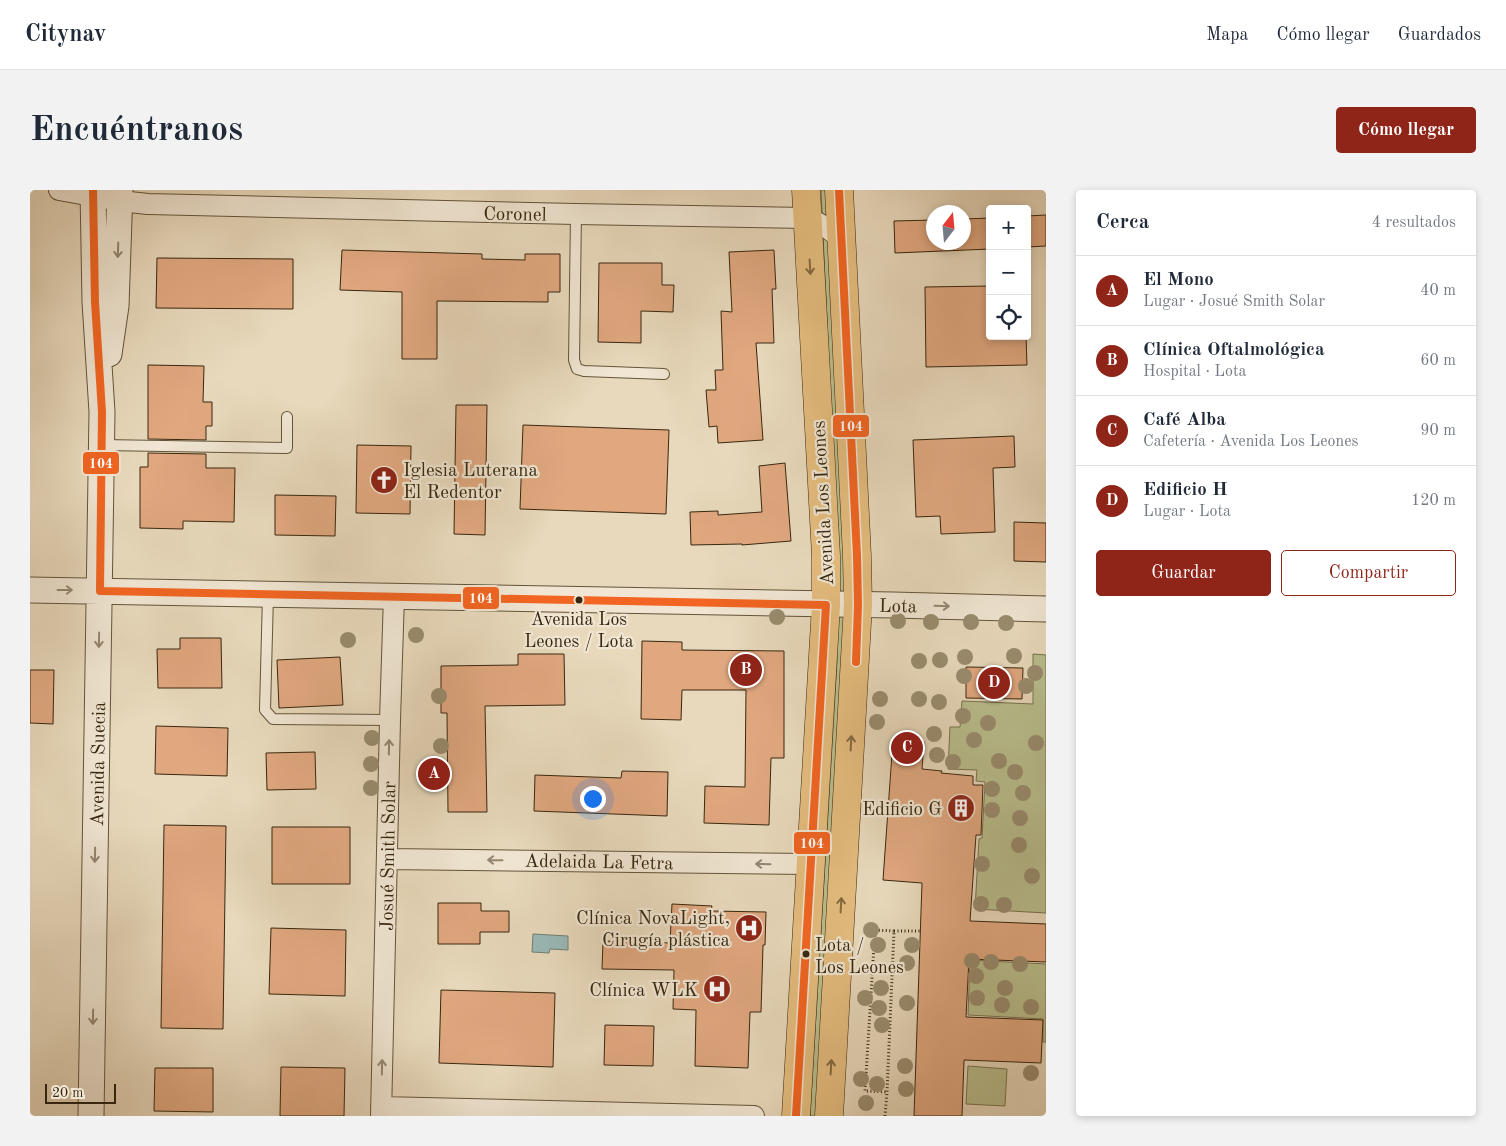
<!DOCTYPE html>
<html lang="es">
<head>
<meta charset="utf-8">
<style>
  :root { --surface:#fff; --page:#f2f2f3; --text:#1f2937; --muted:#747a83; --line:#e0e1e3; --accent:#8f2418 }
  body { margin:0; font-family:"Old Standard TT",serif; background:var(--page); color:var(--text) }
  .controls { position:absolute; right:15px; top:15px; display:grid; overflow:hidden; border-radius:5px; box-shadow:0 2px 8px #0003 }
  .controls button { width:45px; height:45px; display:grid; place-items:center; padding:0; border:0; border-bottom:1px solid var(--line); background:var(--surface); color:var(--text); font:25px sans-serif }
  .compass { position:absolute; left:896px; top:15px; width:45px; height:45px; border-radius:50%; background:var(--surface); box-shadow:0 2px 8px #0003; rotate:16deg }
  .scale { position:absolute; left:15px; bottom:12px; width:71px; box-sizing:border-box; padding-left:5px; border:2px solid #38270e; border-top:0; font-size:14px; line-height:18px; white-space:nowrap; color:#38270e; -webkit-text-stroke:4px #f0e6d3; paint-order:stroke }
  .you { position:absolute; left:562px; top:608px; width:18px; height:18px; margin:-12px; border:4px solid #fff; border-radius:50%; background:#1a73e8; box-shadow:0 0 0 8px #1a73e833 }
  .badge { display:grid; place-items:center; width:32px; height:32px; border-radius:50%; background:var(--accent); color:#fff; font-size:16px; font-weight:700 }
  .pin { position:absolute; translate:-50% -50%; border:2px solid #fff; box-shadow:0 1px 5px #0006 }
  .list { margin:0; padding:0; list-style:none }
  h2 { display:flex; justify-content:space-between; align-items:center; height:65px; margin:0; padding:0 20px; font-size:21px }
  h2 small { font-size:16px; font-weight:400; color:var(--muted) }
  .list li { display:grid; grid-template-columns:32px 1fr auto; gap:15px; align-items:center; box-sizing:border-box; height:70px; padding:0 20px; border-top:1px solid var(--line) }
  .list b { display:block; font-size:19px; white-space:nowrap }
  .list p { margin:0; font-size:16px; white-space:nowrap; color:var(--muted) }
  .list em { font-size:16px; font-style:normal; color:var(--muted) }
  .actions { display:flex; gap:10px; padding:15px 20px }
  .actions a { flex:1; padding:11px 0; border:1px solid var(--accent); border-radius:5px; text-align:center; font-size:18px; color:var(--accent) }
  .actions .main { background:var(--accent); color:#fff }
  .icon { flex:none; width:28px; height:28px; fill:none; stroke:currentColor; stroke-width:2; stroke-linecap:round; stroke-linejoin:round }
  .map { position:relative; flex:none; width:1016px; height:926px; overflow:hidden; border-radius:5px }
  header { display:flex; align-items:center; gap:30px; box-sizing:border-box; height:70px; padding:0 25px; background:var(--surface); border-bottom:1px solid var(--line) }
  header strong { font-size:24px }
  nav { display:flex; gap:28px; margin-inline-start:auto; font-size:18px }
  .intro { display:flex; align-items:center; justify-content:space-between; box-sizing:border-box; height:120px; padding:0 30px }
  h1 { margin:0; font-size:35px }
  .button { padding:12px 22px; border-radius:5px; background:var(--accent); color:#fff; font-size:18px; font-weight:700 }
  main { display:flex; gap:30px; padding:0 30px }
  aside { flex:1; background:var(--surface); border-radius:5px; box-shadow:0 2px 8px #0003 }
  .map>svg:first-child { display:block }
  .green { fill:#b9be8e; stroke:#78724e }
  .water { fill:#99b9b8; stroke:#727f74 }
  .building { fill:#e1a880; stroke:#38270e }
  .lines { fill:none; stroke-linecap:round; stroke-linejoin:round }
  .service-casing { stroke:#64543a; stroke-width:12 }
  .minor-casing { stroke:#64543a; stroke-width:22 }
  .tertiary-casing { stroke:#64543a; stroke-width:27 }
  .primary-casing { stroke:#38270e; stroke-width:29 }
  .path { stroke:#38270e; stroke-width:3; stroke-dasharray:1 2.5; stroke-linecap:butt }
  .service { stroke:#f0e6d3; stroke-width:10 }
  .minor { stroke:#f0e6d3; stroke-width:20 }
  .tertiary { stroke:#f0e6d3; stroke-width:25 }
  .primary { stroke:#e4bc7e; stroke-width:28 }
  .bus-1-casing { stroke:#f0e6d3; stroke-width:11 }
  .bus-1 { stroke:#f26522; stroke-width:8 }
  .tree { fill:#998c6e }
  .oneway { stroke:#948670 }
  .oneway2 { stroke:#856a40 }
  .bus-dot { fill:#38270e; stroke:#f0e6d3; stroke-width:2 }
  .labels { text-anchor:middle; stroke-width:4.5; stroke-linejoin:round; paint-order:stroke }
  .bus-label { font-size:18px; fill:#38270e; stroke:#f0e6d3 }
  .street-label { font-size:19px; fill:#38270e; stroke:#f0e6d3 }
  .poi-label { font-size:19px; fill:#38270e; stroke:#f0e6d3; text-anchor:end }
  .line-badge { stroke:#f0e6d3; stroke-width:2 }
  .badge-label { font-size:14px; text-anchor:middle; font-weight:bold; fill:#fff }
</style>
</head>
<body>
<header>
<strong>Citynav</strong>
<nav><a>Mapa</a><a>Cómo llegar</a><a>Guardados</a></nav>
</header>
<div class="intro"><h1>Encuéntranos</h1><a class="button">Cómo llegar</a></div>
<main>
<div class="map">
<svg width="1016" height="926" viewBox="0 0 1016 926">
  <rect width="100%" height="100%" fill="#e8d9bc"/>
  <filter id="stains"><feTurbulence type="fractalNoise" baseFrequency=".004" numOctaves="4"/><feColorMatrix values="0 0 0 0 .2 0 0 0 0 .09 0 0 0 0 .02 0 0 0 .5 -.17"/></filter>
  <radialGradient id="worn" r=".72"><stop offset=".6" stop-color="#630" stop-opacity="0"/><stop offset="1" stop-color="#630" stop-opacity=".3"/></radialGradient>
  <path class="green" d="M 791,0 L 801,0 L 817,350 L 816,469 L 788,926 L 780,926 L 807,472 L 807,348 Z
    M 1003,464 L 1016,465 L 1016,723 L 945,719 L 949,649 L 952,648 L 955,592 L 946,591 L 947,580 L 918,579 L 920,537 L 930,537 L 932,511 L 1003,514 Z
    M 940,770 L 1016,774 L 1016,852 L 1013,852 L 1013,829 L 938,825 Z
    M 938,876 L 977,879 L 975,916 L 936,914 Z"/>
  <path class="water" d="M 503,744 L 538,746 L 538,760 L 520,759 L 519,763 L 502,762 Z"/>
  <path class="building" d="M 1016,25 L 1016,56 L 997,57 L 997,26 Z
    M 960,28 L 960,59 L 865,63 L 864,31 L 904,30 L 904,52 L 934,52 L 934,29 Z
    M 312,60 L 452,64 L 452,69 L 495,70 L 495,64 L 530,64 L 530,102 L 518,102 L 518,112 L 407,111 L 407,169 L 372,169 L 372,102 L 310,100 Z
    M 744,60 L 746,99 L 742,99 L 744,153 L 726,153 L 733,250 L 688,253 L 687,236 L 679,237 L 676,200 L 686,200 L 685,180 L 693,180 L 691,121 L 702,122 L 699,62 Z
    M 127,68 L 263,69 L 263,119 L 126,118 Z
    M 569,73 L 632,73 L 632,95 L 644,95 L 643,122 L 611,121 L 611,153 L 568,152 Z
    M 960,96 L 960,146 L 996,146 L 997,175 L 896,177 L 895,97 Z
    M 118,175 L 174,176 L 173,212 L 182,212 L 182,236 L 176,236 L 176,250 L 118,249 Z
    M 426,215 L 457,215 L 455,345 L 424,344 Z
    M 493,235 L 639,240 L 636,324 L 490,319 Z
    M 984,246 L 985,277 L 963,278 L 965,342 L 911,344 L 910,326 L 886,327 L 883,250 Z
    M 327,255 L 381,256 L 380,324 L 326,323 Z
    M 118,263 L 176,264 L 176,278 L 205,278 L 204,332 L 153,331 L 153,339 L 110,338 L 110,277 L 118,277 Z
    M 755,273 L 761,351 L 712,355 L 712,354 L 661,355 L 660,322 L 688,321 L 688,325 L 732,322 L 729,276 Z
    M 245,305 L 306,306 L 305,346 L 245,345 Z
    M 984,332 L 1016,333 L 1016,372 L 984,371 Z
    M 150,448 L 191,448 L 192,498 L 128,498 L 127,459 L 150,459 Z
    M 612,451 L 652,452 L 652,460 L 754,461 L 754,568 L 741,568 L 739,635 L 674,633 L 675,596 L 715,597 L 716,500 L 652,500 L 651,530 L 611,529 Z
    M 488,464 L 534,464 L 535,515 L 455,516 L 457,622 L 418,622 L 417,523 L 411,523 L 411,476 L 488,475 Z
    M 310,467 L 313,515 L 249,518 L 247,470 Z
    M 936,477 L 993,478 L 992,509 L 936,508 Z
    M 0,480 L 24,480 L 23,534 L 0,533 Z
    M 126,536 L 198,538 L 197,586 L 125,584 Z
    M 863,550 L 894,552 L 892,579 L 912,581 L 911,583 L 943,586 L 943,595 L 953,595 L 951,645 L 946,645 L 940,731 L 1016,734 L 1016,772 L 939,769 L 936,827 L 1013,830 L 1011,873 L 934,870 L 932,926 L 884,926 L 892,693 L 853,690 Z
    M 285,562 L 286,599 L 237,600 L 236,563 Z
    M 592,581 L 638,582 L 637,626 L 504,621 L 505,585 L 591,588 Z
    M 134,635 L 196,636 L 193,839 L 131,838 Z
    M 242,637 L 320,637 L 320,694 L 242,694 Z
    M 408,713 L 451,713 L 451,721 L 479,721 L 479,742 L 450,742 L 450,754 L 408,754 Z
    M 642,714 L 682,716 L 681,721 L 736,722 L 735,755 L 733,755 L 731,822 L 720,822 L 718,878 L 665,876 L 666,820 L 643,819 L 644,780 L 572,779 L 573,751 L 640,753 Z
    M 241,738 L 316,740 L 315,806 L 239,804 Z
    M 411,800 L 525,803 L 523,877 L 409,873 Z
    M 575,835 L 624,836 L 623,876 L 574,875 Z
    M 251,877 L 315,878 L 314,926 L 250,926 Z
    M 125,878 L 183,878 L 183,922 L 124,921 Z"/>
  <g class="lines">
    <g class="service-casing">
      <path id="service" d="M 546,24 L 544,170 L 547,179 L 554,181 L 634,184
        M 72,255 L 257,258 L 257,227
        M 238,405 L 235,520 L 243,529 L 360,530"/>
    </g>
    <g class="minor-casing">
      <path id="minor" d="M 29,0 L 90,11 L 118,14 L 546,24 L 777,28 C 791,33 802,40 812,51
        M 357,669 L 781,674
        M 351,917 L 724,926
        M 351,926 L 360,530 L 364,406"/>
    </g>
    <g class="tertiary-casing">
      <path id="tertiary" d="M 79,164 L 86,116 L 90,0
        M 0,400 L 863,415 L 1016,419
        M 61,926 L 72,222 L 65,112 L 63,0"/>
    </g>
    <g class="primary-casing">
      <path id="primary" d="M 766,926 L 796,415 L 796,366 L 776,0
        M 799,926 L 828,415 L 827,366 L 809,0"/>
    </g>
    <path class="path" d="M 864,741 L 891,741
      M 855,926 L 857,902 L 864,741 L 845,740 L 835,901 L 857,902"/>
    <use href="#service" class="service"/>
    <use href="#minor" class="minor"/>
    <use href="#tertiary" class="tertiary"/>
    <use href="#primary" class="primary"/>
    <g class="bus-1-casing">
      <path id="bus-1" d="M 63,0 L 65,112 L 72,222 L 70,401 L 796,415 L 766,926
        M 809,0 L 827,366 L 828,415 L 826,472"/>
    </g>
    <use href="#bus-1" class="bus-1"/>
  </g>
  <g class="tree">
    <circle cx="747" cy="427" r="8"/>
    <circle cx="868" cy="431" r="8"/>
    <circle cx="901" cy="432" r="8"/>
    <circle cx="941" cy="432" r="8"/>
    <circle cx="976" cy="433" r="8"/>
    <circle cx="386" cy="445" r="8"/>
    <circle cx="318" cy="450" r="8"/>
    <circle cx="984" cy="466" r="8"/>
    <circle cx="935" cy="467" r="8"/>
    <circle cx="910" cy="470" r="8"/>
    <circle cx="889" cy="471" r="8"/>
    <circle cx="1005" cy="483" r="8"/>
    <circle cx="934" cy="486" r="8"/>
    <circle cx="996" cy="496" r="8"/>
    <circle cx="409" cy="506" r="8"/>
    <circle cx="850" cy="509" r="8"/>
    <circle cx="889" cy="509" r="8"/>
    <circle cx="909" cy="512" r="8"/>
    <circle cx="933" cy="526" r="8"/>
    <circle cx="847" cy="532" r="8"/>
    <circle cx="958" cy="533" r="8"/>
    <circle cx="904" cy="544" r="8"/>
    <circle cx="342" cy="548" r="8"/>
    <circle cx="944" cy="550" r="8"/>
    <circle cx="1006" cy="553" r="8"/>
    <circle cx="411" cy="556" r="8"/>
    <circle cx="907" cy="565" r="8"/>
    <circle cx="969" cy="571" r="8"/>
    <circle cx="923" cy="572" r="8"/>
    <circle cx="341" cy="574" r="8"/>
    <circle cx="985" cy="582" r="8"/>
    <circle cx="341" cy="598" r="8"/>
    <circle cx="962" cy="599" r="8"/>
    <circle cx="993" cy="603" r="8"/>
    <circle cx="962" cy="620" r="8"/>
    <circle cx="990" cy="628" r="8"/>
    <circle cx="989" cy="655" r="8"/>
    <circle cx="952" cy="674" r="8"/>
    <circle cx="1002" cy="686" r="8"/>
    <circle cx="951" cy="714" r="8"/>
    <circle cx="974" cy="715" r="8"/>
    <circle cx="841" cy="740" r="8"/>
    <circle cx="848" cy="755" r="8"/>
    <circle cx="882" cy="755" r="8"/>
    <circle cx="942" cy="771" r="8"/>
    <circle cx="961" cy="772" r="8"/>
    <circle cx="877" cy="773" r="8"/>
    <circle cx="990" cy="774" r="8"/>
    <circle cx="946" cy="786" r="8"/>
    <circle cx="851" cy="798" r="8"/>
    <circle cx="975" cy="798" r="8"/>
    <circle cx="835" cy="808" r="8"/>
    <circle cx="947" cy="808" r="8"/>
    <circle cx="877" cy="813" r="8"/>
    <circle cx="972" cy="815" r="8"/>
    <circle cx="1001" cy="817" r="8"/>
    <circle cx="849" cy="818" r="8"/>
    <circle cx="852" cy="835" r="8"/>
    <circle cx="875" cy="876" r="8"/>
    <circle cx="1001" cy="883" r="8"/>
    <circle cx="831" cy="889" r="8"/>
    <circle cx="847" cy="894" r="8"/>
    <circle cx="876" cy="899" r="8"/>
    <circle cx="836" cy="913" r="8"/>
  </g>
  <defs><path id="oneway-shaft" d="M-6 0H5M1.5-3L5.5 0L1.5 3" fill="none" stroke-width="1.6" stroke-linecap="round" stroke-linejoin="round" transform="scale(1.25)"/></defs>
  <g class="oneway">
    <use href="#oneway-shaft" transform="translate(88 60) rotate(92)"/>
    <use href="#oneway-shaft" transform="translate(35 400)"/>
    <use href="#oneway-shaft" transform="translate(912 416) rotate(2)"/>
    <use href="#oneway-shaft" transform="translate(69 450) rotate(91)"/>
    <use href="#oneway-shaft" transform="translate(359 557) rotate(-89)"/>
    <use href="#oneway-shaft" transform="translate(65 665) rotate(91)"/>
    <use href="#oneway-shaft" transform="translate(465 670) rotate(-179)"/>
    <use href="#oneway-shaft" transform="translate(733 674) rotate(-179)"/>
    <use href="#oneway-shaft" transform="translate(63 827) rotate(91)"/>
    <use href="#oneway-shaft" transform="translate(352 877) rotate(-89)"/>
  </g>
  <g class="oneway2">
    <use href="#oneway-shaft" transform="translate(780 77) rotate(87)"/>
    <use href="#oneway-shaft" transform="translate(821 553) rotate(-87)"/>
    <use href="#oneway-shaft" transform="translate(811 715) rotate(-87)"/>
    <use href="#oneway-shaft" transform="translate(801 877) rotate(-87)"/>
  </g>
  <defs>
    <g id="church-disc" transform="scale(1.4375)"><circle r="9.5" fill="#8f2418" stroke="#f0e6d3"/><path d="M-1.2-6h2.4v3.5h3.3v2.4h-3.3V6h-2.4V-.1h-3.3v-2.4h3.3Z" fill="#fff"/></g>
    <g id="building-disc" transform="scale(1.4375)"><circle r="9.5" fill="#8f2418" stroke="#f0e6d3"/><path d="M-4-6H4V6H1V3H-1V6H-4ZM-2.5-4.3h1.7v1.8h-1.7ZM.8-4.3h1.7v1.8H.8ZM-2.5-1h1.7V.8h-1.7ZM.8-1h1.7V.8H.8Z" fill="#fff"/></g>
    <g id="hospital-disc" transform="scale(1.4375)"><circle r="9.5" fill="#8f2418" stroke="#f0e6d3"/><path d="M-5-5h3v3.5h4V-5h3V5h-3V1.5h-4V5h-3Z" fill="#fff"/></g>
  </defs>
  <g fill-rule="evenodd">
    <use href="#church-disc" x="354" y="290"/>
    <use href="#building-disc" x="931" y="618"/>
    <use href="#hospital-disc" x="719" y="738"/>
    <use href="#hospital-disc" x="687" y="799"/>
  </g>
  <g class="bus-dot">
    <circle cx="549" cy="410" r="4.5"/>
    <circle cx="776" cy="764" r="4.5"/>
  </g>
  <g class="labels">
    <g class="bus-label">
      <text x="549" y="435">Avenida Los<tspan x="549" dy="22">Leones / Lota</tspan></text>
      <text x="785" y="761" text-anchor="start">Lota /<tspan x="785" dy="22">Los Leones</tspan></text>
    </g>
    <g class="street-label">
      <text transform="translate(485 23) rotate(1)" y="7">Coronel</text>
      <text transform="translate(792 313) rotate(-93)" y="7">Avenida Los Leones</text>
      <text transform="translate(868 415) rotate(1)" y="7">Lota</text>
      <text transform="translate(67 574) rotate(-89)" y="7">Avenida Suecia</text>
      <text transform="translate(357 666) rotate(-89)" y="7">Josué Smith Solar</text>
      <text transform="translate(569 671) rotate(1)" y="7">Adelaida La Fetra</text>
    </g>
    <g class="poi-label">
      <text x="373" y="286" text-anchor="start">Iglesia Luterana<tspan x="373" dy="22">El Redentor</tspan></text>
      <text x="912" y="625">Edificio G</text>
      <text x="700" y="734">Clínica NovaLight,<tspan x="700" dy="22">Cirugía plástica</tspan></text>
      <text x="668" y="806">Clínica WLK</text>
    </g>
  </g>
  <g class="line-badge">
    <rect x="802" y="224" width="38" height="24" rx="5" fill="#f26522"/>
    <rect x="52" y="261" width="38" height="24" rx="5" fill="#f26522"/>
    <rect x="432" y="396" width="38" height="24" rx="5" fill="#f26522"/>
    <rect x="763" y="641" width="38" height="24" rx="5" fill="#f26522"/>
  </g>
  <g class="badge-label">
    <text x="821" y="241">104</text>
    <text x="71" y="278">104</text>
    <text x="451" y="413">104</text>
    <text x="782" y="658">104</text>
  </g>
  <rect width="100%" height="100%" filter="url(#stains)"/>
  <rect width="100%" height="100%" fill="url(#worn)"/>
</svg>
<div class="controls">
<button>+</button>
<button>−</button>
<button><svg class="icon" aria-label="locate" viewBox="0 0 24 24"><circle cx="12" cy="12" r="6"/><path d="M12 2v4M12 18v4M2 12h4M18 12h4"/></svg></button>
</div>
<svg class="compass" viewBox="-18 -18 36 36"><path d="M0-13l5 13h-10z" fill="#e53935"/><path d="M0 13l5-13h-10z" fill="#747a83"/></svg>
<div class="scale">20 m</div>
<div class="you"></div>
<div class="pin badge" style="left:404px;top:584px">A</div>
<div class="pin badge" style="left:716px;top:480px">B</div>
<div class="pin badge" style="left:877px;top:558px">C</div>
<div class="pin badge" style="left:964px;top:493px">D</div>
</div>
<aside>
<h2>Cerca<small>4 resultados</small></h2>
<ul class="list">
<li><span class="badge">A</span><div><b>El Mono</b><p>Lugar · Josué Smith Solar</p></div><em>40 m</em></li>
<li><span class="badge">B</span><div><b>Clínica Oftalmológica</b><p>Hospital · Lota</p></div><em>60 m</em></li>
<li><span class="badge">C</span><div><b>Café Alba</b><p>Cafetería · Avenida Los Leones</p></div><em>90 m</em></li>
<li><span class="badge">D</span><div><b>Edificio H</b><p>Lugar · Lota</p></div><em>120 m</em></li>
</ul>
<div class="actions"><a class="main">Guardar</a><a>Compartir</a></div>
</aside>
</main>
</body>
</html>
